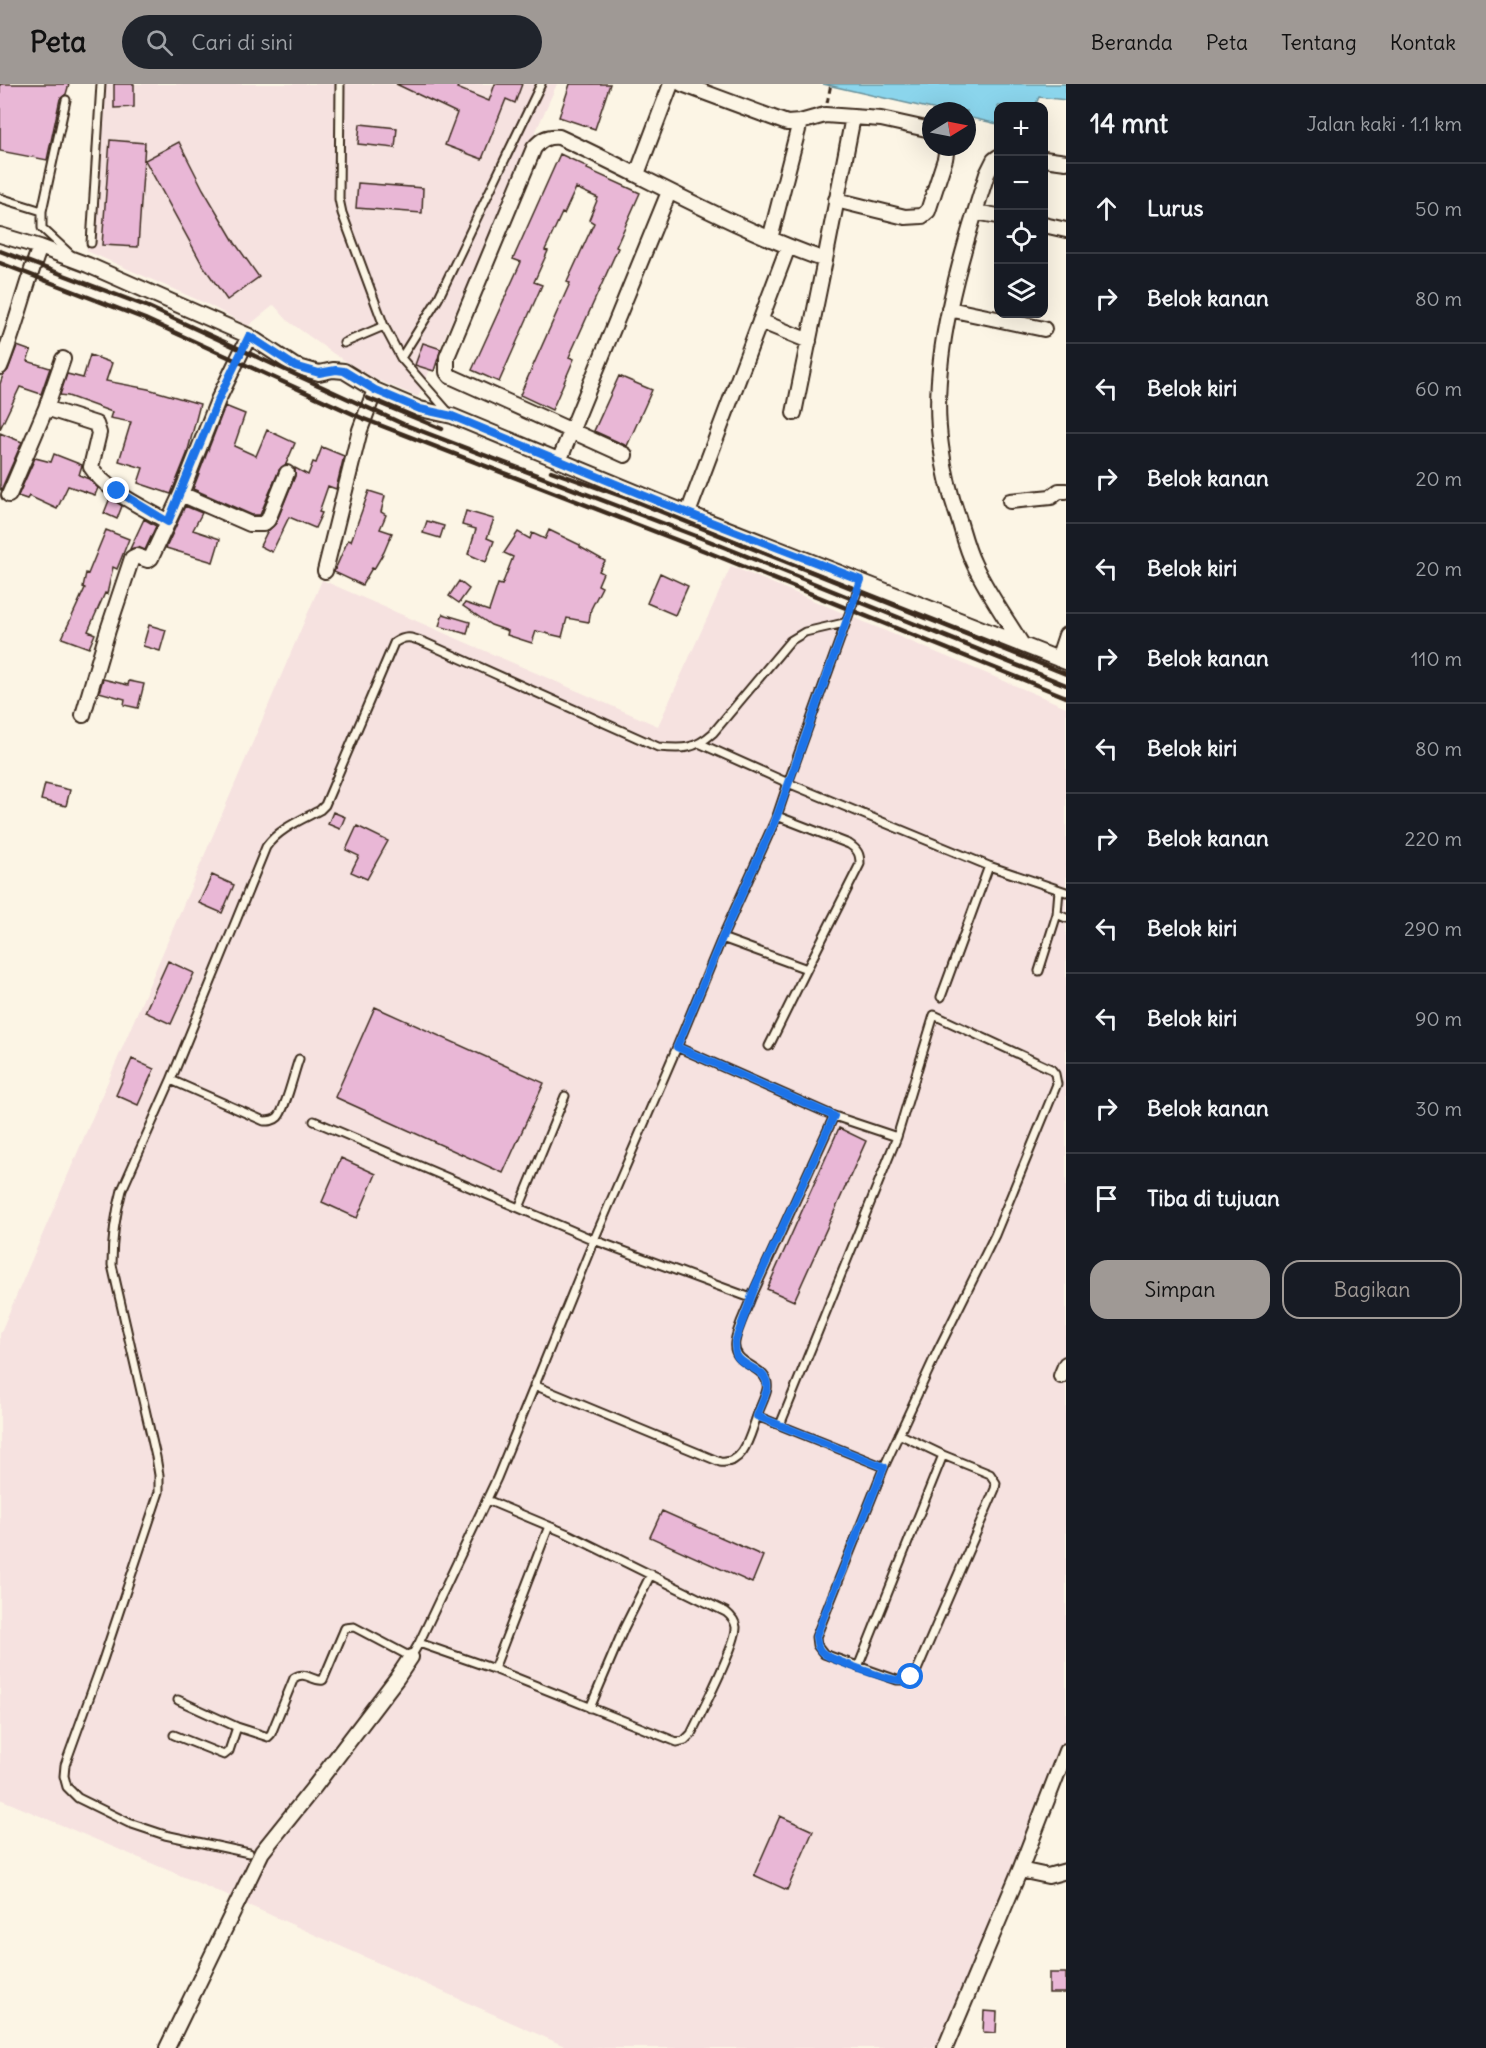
<!DOCTYPE html>
<html lang="id">
<head>
<meta charset="utf-8">
<style>
  :root { --surface:#171b24; --page:#20242c; --text:#f1f3f6; --muted:#9ea1a6; --line:#363941; --accent:#9f9995 }
  body { margin:0; font-family:Delius,sans-serif; background:var(--page); color:var(--text) }
  .controls { position:absolute; right:18px; top:18px; display:grid; overflow:hidden; border-radius:12px; box-shadow:0 6px 24px #0002 }
  .controls button { width:54px; height:54px; display:grid; place-items:center; padding:0; border:0; border-bottom:2px solid var(--line); background:var(--surface); color:var(--text); font:30px sans-serif }
  .compass { position:absolute; left:922px; top:18px; width:54px; height:54px; border-radius:50%; background:var(--surface); box-shadow:0 6px 24px #0002; rotate:80deg }
  .stop { position:absolute; width:18px; height:18px; margin:-14px; border:4px solid #1a73e8; border-radius:50%; background:#fff }
  .stop.end { background:#1a73e8; border-color:#fff; box-shadow:0 2px 6px #0008 }
  .list { margin:0; padding:0; list-style:none }
  h2 { display:flex; justify-content:space-between; align-items:center; height:78px; margin:0; padding:0 24px; font-size:26px }
  h2 small { font-size:20px; font-weight:400; color:var(--muted) }
  .list li { display:grid; grid-template-columns:39px 1fr auto; gap:18px; align-items:center; box-sizing:border-box; height:90px; padding:0 24px; border-top:2px solid var(--line) }
  .list b { display:block; font-size:22px; white-space:nowrap }
  .list em { font-size:20px; font-style:normal; color:var(--muted) }
  .actions { display:flex; gap:12px; padding:18px 24px }
  .actions a { flex:1; padding:14px 0; border:2px solid var(--accent); border-radius:18px; text-align:center; font-size:21px; color:var(--accent) }
  .actions .main { background:var(--accent); color:#111 }
  .icon { flex:none; width:33px; height:33px; fill:none; stroke:currentColor; stroke-width:2; stroke-linecap:round; stroke-linejoin:round }
  .map { position:relative; flex:none; width:1066px; height:1964px; overflow:hidden }
  header { display:flex; align-items:center; gap:36px; box-sizing:border-box; height:84px; padding:0 30px; background:var(--accent); color:#111 }
  header strong { font-size:28px }
  nav { display:flex; gap:33px; margin-inline-start:auto; font-size:21px }
  .search { width:420px; height:54px; background:var(--page); display:flex; align-items:center; gap:15px; box-sizing:border-box; padding:0 21px; border-radius:33px; color:var(--muted); font-size:22px }
  main { display:flex }
  aside { flex:1; background:var(--surface) }
  .map>svg:first-child { display:block }
  .built { fill:#f6e2e0 }
  .water { fill:#8bd5ec; stroke:#6b919a; stroke-width:1.5 }
  .building { fill:#e9b7d6; stroke:#3b2a1e; stroke-width:1.5 }
  .lines { fill:none; stroke-linecap:round; stroke-linejoin:round }
  .service-casing { stroke:#3b2a1e; stroke-width:11 }
  .minor-casing { stroke:#3b2a1e; stroke-width:18 }
  .path { stroke:#3b2a1e; stroke-width:3; stroke-dasharray:6 4.5; stroke-linecap:butt }
  .service { stroke:#fcf5e5; stroke-width:7 }
  .minor { stroke:#fcf5e5; stroke-width:14 }
  .rail { stroke:#3b2a1e; stroke-width:4.5 }
  .route { stroke:#1a73e8; stroke-width:8 }
</style>
</head>
<body>
<header>
<strong>Peta</strong>
<div class="search"><svg class="icon" aria-label="search" viewBox="0 0 24 24"><circle cx="10" cy="10" r="6"/><path d="M15 15l6 6"/></svg>Cari di sini</div>
<nav><a>Beranda</a><a>Peta</a><a>Tentang</a><a>Kontak</a></nav>
</header>
<main>
<div class="map">
<svg width="1066" height="1964" viewBox="0 0 1066 1964">
  <rect width="100%" height="100%" fill="#fcf5e5"/>
  <filter id="ink" filterUnits="userSpaceOnUse"><feTurbulence type="fractalNoise" baseFrequency=".0167" numOctaves="2"/><feDisplacementMap in="SourceGraphic" scale="12" xChannelSelector="R" yChannelSelector="G"/><feConvolveMatrix kernelMatrix="1 2 1 2 8 2 1 2 1" color-interpolation-filters="sRGB"/></filter>
  <g filter="url(#ink)">
    <path class="built" d="M 99,0 L 557,0 L 418,313 L 375,295 L 334,270 L 288,237 L 274,221 L 248,242 L 207,220 L 87,167 Z
      M 731,482 L 1066,623 L 1066,1663 L 945,1964 L 569,1964 L 203,1801 L 0,1715 L 0,1250 L 322,496 L 658,642 Z"/>
    <path class="water" d="M 823,0 L 1066,0 L 1066,16 L 1039,13 L 1035,22 L 998,22 L 998,40 L 967,33 L 967,27 L 941,27 Z"/>
    <path class="building" d="M 0,0 L 69,0 L 66,10 L 60,15 L 47,76 L 0,67 Z
      M 114,0 L 134,0 L 134,23 L 114,24 Z
      M 396,0 L 460,0 L 457,4 L 489,17 L 495,0 L 522,0 L 515,19 L 506,15 L 482,75 L 445,61 L 457,29 Z
      M 570,0 L 610,0 L 595,45 L 559,33 Z
      M 360,40 L 397,44 L 395,64 L 358,60 Z
      M 110,56 L 145,59 L 138,163 L 102,161 Z
      M 179,58 L 203,105 L 235,159 L 259,193 L 227,216 L 202,180 L 145,76 Z
      M 560,70 L 588,83 L 587,85 L 640,109 L 616,163 L 618,164 L 569,273 L 574,275 L 552,326 L 520,311 L 570,199 L 567,198 L 594,139 L 589,136 L 598,114 L 576,104 L 564,130 L 562,129 L 545,166 L 548,167 L 534,198 L 542,201 L 499,298 L 472,286 L 521,178 L 513,175 Z
      M 358,99 L 423,104 L 422,129 L 356,124 Z
      M 423,259 L 441,265 L 434,287 L 415,281 Z
      M 17,262 L 31,267 L 27,277 L 50,284 L 41,310 L 20,303 L 0,345 L 0,300 L 3,291 L 8,286 Z
      M 90,271 L 112,279 L 106,297 L 148,305 L 200,320 L 187,370 L 171,410 L 138,399 L 143,384 L 119,377 L 131,338 L 110,334 L 112,328 L 68,312 L 60,311 L 67,290 L 83,294 Z
      M 619,292 L 652,306 L 627,362 L 594,347 Z
      M 225,322 L 245,330 L 234,362 L 256,372 L 267,346 L 295,359 L 286,380 L 279,386 L 260,431 L 252,431 L 193,405 Z
      M 0,349 L 22,358 L 1,406 L 0,405 Z
      M 322,363 L 344,372 L 336,405 L 328,402 L 319,428 L 322,429 L 315,444 L 289,433 L 272,468 L 260,462 L 267,448 L 276,439 L 295,392 L 295,384 L 308,391 L 313,378 L 316,379 Z
      M 54,370 L 82,381 L 79,391 L 89,395 L 98,404 L 95,411 L 68,402 L 57,425 L 29,412 L 27,415 L 18,412 L 35,374 L 51,378 Z
      M 369,407 L 385,412 L 381,428 L 386,431 L 380,445 L 392,449 L 384,468 L 374,485 L 372,484 L 362,501 L 334,488 L 348,456 L 351,457 Z
      M 110,414 L 122,422 L 117,435 L 104,429 Z
      M 185,422 L 202,429 L 193,446 L 220,455 L 213,478 L 166,464 Z
      M 466,427 L 494,435 L 487,454 L 494,457 L 486,478 L 468,470 L 476,445 L 462,441 Z
      M 144,435 L 156,442 L 145,466 L 138,463 L 130,465 Z
      M 427,437 L 444,442 L 440,454 L 423,449 Z
      M 106,446 L 129,455 L 117,485 L 113,483 L 107,510 L 105,509 L 88,547 L 95,550 L 89,564 L 62,554 L 85,504 L 83,503 L 86,489 L 88,490 Z
      M 549,446 L 580,461 L 580,463 L 605,477 L 599,487 L 603,489 L 598,501 L 602,503 L 591,525 L 589,538 L 567,534 L 562,553 L 536,547 L 532,559 L 507,551 L 508,547 L 491,541 L 463,522 L 465,519 L 489,527 L 498,500 L 502,501 L 513,473 L 504,469 L 518,448 L 530,455 L 532,449 L 545,455 Z
      M 660,489 L 688,502 L 675,531 L 647,519 Z
      M 459,497 L 469,505 L 459,519 L 449,512 Z
      M 443,530 L 470,538 L 467,550 L 439,542 Z
      M 149,541 L 166,546 L 160,567 L 143,562 Z
      M 103,595 L 128,601 L 129,597 L 144,600 L 138,624 L 124,621 L 125,615 L 99,608 Z
      M 45,700 L 70,706 L 66,722 L 41,716 Z
      M 333,728 L 345,733 L 340,745 L 328,740 Z
      M 357,742 L 388,757 L 367,795 L 351,788 L 359,772 L 346,766 Z
      M 212,791 L 234,801 L 222,829 L 199,819 Z
      M 168,877 L 194,889 L 171,940 L 145,928 Z
      M 375,923 L 544,999 L 503,1089 L 335,1013 Z
      M 132,975 L 154,985 L 138,1021 L 116,1011 Z
      M 839,1044 L 866,1057 L 794,1217 L 767,1205 Z
      M 341,1074 L 376,1090 L 357,1134 L 322,1118 Z
      M 662,1427 L 763,1472 L 752,1499 L 650,1453 Z
      M 780,1732 L 813,1747 L 787,1806 L 754,1791 Z
      M 1049,1889 L 1066,1889 L 1066,1909 L 1049,1909 Z
      M 984,1927 L 997,1928 L 996,1949 L 983,1948 Z"/>
    <g class="lines">
      <g class="service-casing">
        <path id="service" d="M 340,0 L 339,115 L 342,129 L 384,242 L 401,274 L 450,330
          M 0,114 L 42,127 L 42,144 L 70,170
          M 42,127 L 66,16
          M 91,159 L 101,0
          M 344,259 L 384,242
          M 401,274 L 438,215 L 541,0
          M 861,497 L 788,699 L 989,782 L 1066,808
          M 777,732 L 849,760 C 858,766 860,770 860,780 L 807,885
          M 1057,830 L 1066,834
          M 722,854 L 807,885 L 769,962
          M 1039,887 L 1057,830 L 1059,806
          M 941,913 L 989,782
          M 171,996 L 264,1037 C 269,1037 274,1037 278,1033 C 286,1024 294,988 299,975
          M 834,1032 L 897,1053
          M 314,1037 L 594,1156 L 751,1214 L 834,1032 L 677,963
          M 519,1124 L 565,1012
          M 751,1214 C 746,1228 737,1244 735,1258 C 731,1283 771,1281 767,1305 C 765,1314 760,1323 757,1332
          M 534,1301 L 720,1378 C 745,1381 750,1350 757,1332 L 884,1383
          M 780,1341 L 897,1053 L 934,931 L 1051,985 L 1055,990 L 1057,1000 L 995,1151 L 937,1268 L 884,1383 L 816,1553 L 817,1561 L 824,1570 L 897,1596 L 905,1596 L 917,1586 L 995,1405 L 996,1399 L 990,1390 L 943,1371 L 899,1350
          M 419,1559 L 494,1585 L 677,1658 L 685,1656 L 691,1650 C 700,1631 737,1560 736,1543 C 735,1536 731,1532 726,1528 L 568,1450 L 487,1416
          M 858,1583 L 943,1371
          M 494,1585 L 549,1442
          M 178,1616 L 237,1643 L 268,1653 L 271,1650 L 294,1594 C 305,1586 313,1598 323,1596 L 345,1544 L 354,1543 L 411,1573 L 419,1559 L 497,1394 L 594,1156 L 677,963 L 722,854 L 777,732 L 788,699 L 701,660
          M 590,1624 L 624,1544 L 651,1490
          M 174,1651 L 224,1671 L 229,1667 L 237,1643
          M 249,1769 L 165,1751 L 129,1739 L 78,1714 L 67,1703 L 64,1692 L 65,1681 L 103,1576 L 159,1408 L 159,1391 L 156,1373 L 112,1181 C 112,1154 115,1132 122,1106 L 171,996 L 266,763 C 278,745 301,736 320,726 L 325,721 L 394,559 C 407,550 413,554 426,559 L 658,663 C 683,665 694,666 713,649 L 790,557 L 805,548 L 844,539"/>
      </g>
      <g class="minor-casing">
        <path id="minor" d="M 682,0 L 787,39 L 800,38 L 825,31 L 881,35 L 931,46
          M 998,73 L 994,76 L 987,90 C 961,172 928,276 941,362 C 944,386 950,410 958,433 C 963,449 967,466 974,480 C 987,508 1005,533 1021,559
          M 1044,75 L 1066,78
          M 637,90 L 671,0
          M 836,116 L 905,133 L 922,132 L 928,127 L 945,75 L 947,63
          M 975,128 L 998,132
          M 1044,141 L 1066,146
          M 0,151 L 40,163 L 88,181 L 249,252 L 295,282 L 319,289 L 333,286 L 344,287 L 375,306 L 420,325 L 452,332 L 662,419 L 1066,578
          M 770,155 L 800,38
          M 949,225 L 1044,245
          M 760,237 L 809,257
          M 63,275 L 46,324 L 96,340 L 99,349 L 91,383 C 107,408 143,423 168,438
          M 0,283 C 16,243 25,202 40,163
          M 794,329 L 825,176
          M 625,371 L 450,292 L 447,288 L 447,273 L 534,64 C 542,55 547,52 559,53 C 648,94 733,144 825,176 L 853,33
          M 559,377 L 669,108
          M 181,410 L 250,440 L 263,440 L 268,436 L 287,389
          M 9,411 L 46,324
          M 1010,417 L 1051,413 L 1059,407 L 1066,407
          M 688,429 L 788,163
          M 325,487 L 360,346 L 375,306
          M 1058,575 L 1066,551
          M 83,631 L 108,546 L 132,474 L 136,472 L 148,476 L 151,474 L 181,410 L 218,316 L 249,252
          M 1061,1292 L 1066,1280
          M 1020,1786 L 1048,1792 L 1066,1787
          M 167,1964 L 262,1768 L 315,1702 L 397,1594 L 411,1573
          M 945,1964 L 1020,1786 L 1066,1667"/>
      </g>
      <path class="path" d="M 827,19 L 831,0"/>
      <use href="#service" class="service"/>
      <use href="#minor" class="minor"/>
      <path class="rail" d="M 0,167 L 146,222 L 403,340 L 709,457 L 1066,601
        M 0,179 L 145,235 L 364,335 L 705,467 L 1066,613
        M 367,314 L 442,345
        M 551,387 L 632,416 L 1066,590"/>
    </g>
  </g>
  <g class="lines" filter="url(#ink)">
    <path class="route" d="M 117,407 L 168,438 L 218,316 L 249,252 L 295,282 L 319,289 L 336,286 L 344,287 L 375,306 L 420,325 L 452,332 L 662,419 L 861,496 L 777,732 L 722,854 L 677,963 L 834,1032 L 755,1203 L 735,1258 C 735,1263 735,1268 737,1272 C 744,1285 770,1285 767,1305 C 765,1314 760,1323 757,1332 L 884,1383 L 816,1552 C 817,1559 817,1565 823,1569 C 831,1576 886,1595 898,1596 C 903,1597 907,1595 911,1593"/>
  </g>
</svg>
<div class="controls">
<button>+</button>
<button>−</button>
<button><svg class="icon" aria-label="locate" viewBox="0 0 24 24"><circle cx="12" cy="12" r="6"/><path d="M12 2v4M12 18v4M2 12h4M18 12h4"/></svg></button>
<button><svg class="icon" aria-label="layers" viewBox="0 0 24 24"><path d="M12 4l9 5-9 5-9-5zM3 14l9 5 9-5"/></svg></button>
</div>
<svg class="compass" viewBox="-18 -18 36 36"><path d="M0-13l5 13h-10z" fill="#e53935"/><path d="M0 13l5-13h-10z" fill="#9ea1a6"/></svg>
<div class="stop" style="left:911px;top:1593px"></div>
<div class="stop end" style="left:117px;top:407px"></div>
</div>
<aside>
<h2>14 mnt<small>Jalan kaki · 1.1 km</small></h2>
<ul class="list">
<li><svg class="icon" aria-label="ahead" viewBox="0 0 24 24"><path d="M12 20V5M6 11l6-6 6 6"/></svg><div><b>Lurus</b></div><em>50 m</em></li>
<li><svg class="icon" aria-label="right" viewBox="0 0 24 24"><path d="M7 20v-9h11M14 6l5 5-5 5"/></svg><div><b>Belok kanan</b></div><em>80 m</em></li>
<li><svg class="icon" aria-label="left" viewBox="0 0 24 24"><path d="M17 20v-9H6M10 6l-5 5 5 5"/></svg><div><b>Belok kiri</b></div><em>60 m</em></li>
<li><svg class="icon" aria-label="right" viewBox="0 0 24 24"><path d="M7 20v-9h11M14 6l5 5-5 5"/></svg><div><b>Belok kanan</b></div><em>20 m</em></li>
<li><svg class="icon" aria-label="left" viewBox="0 0 24 24"><path d="M17 20v-9H6M10 6l-5 5 5 5"/></svg><div><b>Belok kiri</b></div><em>20 m</em></li>
<li><svg class="icon" aria-label="right" viewBox="0 0 24 24"><path d="M7 20v-9h11M14 6l5 5-5 5"/></svg><div><b>Belok kanan</b></div><em>110 m</em></li>
<li><svg class="icon" aria-label="left" viewBox="0 0 24 24"><path d="M17 20v-9H6M10 6l-5 5 5 5"/></svg><div><b>Belok kiri</b></div><em>80 m</em></li>
<li><svg class="icon" aria-label="right" viewBox="0 0 24 24"><path d="M7 20v-9h11M14 6l5 5-5 5"/></svg><div><b>Belok kanan</b></div><em>220 m</em></li>
<li><svg class="icon" aria-label="left" viewBox="0 0 24 24"><path d="M17 20v-9H6M10 6l-5 5 5 5"/></svg><div><b>Belok kiri</b></div><em>290 m</em></li>
<li><svg class="icon" aria-label="left" viewBox="0 0 24 24"><path d="M17 20v-9H6M10 6l-5 5 5 5"/></svg><div><b>Belok kiri</b></div><em>90 m</em></li>
<li><svg class="icon" aria-label="right" viewBox="0 0 24 24"><path d="M7 20v-9h11M14 6l5 5-5 5"/></svg><div><b>Belok kanan</b></div><em>30 m</em></li>
<li><svg class="icon" aria-label="arrive" viewBox="0 0 24 24"><path d="M6 21V4h12l-3 4 3 4H6"/></svg><div><b>Tiba di tujuan</b></div></li>
</ul>
<div class="actions"><a class="main">Simpan</a><a>Bagikan</a></div>
</aside>
</main>
</body>
</html>
